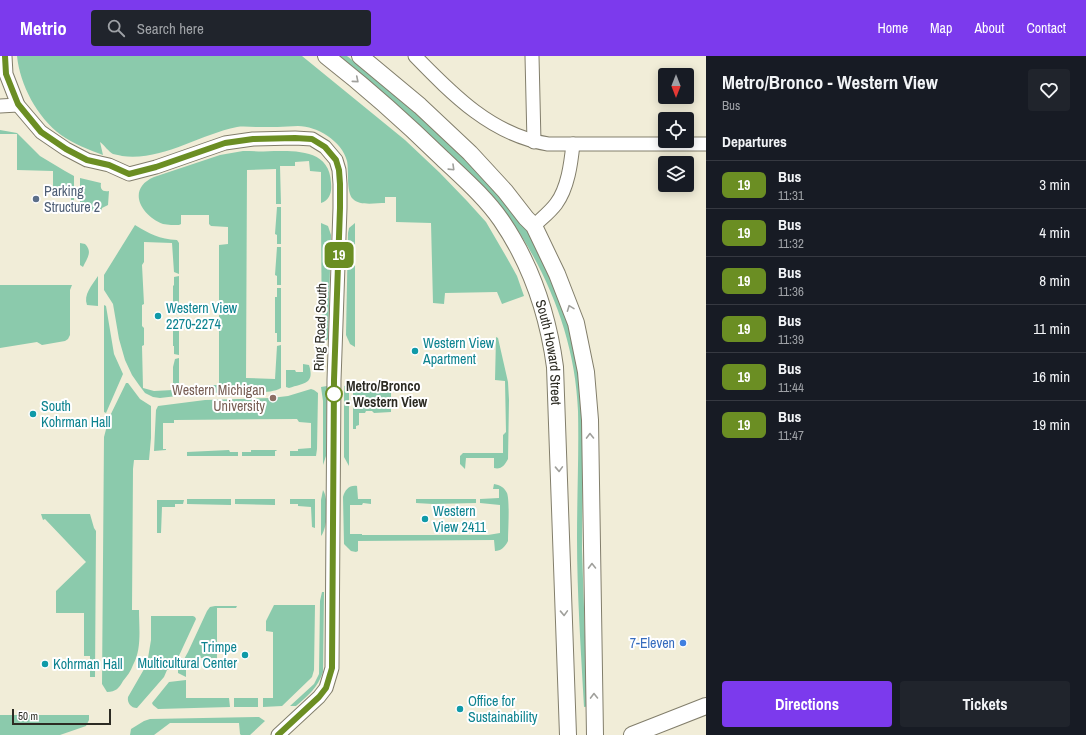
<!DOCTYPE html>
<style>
body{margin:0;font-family:"Archivo Narrow",sans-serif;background:#20242c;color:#f1f3f6;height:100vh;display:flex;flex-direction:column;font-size:15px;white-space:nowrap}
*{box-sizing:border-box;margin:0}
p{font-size:13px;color:#9ea1a6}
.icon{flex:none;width:22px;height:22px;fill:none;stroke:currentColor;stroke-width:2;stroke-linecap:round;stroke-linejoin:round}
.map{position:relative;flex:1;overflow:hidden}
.sheet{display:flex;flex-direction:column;background:#171b24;width:380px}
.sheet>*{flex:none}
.badge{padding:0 8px;border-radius:6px;font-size:14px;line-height:26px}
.needle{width:26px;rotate:180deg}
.tools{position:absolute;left:658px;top:12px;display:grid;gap:8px}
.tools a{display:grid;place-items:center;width:36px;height:36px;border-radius:4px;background:#171b24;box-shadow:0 2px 10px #0003;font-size:20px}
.scale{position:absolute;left:12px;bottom:10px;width:99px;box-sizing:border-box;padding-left:4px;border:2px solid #2c2b23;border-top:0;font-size:11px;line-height:14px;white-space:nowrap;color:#2c2b23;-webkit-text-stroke:3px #fff;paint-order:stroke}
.map>.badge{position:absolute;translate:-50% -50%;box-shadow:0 0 0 2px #fff}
h2{padding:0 16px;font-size:15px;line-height:36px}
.round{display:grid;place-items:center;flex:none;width:42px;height:42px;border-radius:4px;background:#20242c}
.head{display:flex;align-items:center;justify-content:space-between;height:68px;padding:0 16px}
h1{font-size:19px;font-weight:700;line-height:30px}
.button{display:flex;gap:8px;margin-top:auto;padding:8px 16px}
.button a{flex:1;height:46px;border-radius:4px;background:#7c3aed;color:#fff;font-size:16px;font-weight:700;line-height:46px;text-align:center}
.button a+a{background:#20242c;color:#f1f3f6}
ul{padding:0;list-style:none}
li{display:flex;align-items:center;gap:12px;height:48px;padding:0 16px;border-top:1px solid #363941}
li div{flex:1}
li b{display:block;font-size:15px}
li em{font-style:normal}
li .badge{min-width:44px;font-weight:700;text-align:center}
header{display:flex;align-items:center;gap:24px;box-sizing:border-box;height:56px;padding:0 20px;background:#7c3aed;color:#fff}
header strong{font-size:19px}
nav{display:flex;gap:22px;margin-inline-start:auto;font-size:14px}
.search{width:280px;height:36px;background:#20242c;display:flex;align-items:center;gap:10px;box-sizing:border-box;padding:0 14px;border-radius:4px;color:#9ea1a6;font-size:15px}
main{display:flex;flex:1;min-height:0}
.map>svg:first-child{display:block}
.green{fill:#8bcaac}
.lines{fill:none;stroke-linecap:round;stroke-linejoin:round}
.minor-casing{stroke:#827e6b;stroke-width:15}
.tertiary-casing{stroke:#827e6b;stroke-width:18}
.minor{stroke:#fff;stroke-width:13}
.tertiary{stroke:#fff;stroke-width:16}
.oneway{stroke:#a0a09c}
.line-casing{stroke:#fff;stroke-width:9}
.line{stroke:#6b8e23;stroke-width:6}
.service-dot{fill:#5c6f8a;stroke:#fff;stroke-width:1.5}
.culture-dot{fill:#0f9aa8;stroke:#fff;stroke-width:1.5}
.stop-dot{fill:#fff;stroke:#6b8e23;stroke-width:2}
.education-dot{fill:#8d6e63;stroke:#fff;stroke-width:1.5}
.shop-dot{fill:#3f7fe0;stroke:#fff;stroke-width:1.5}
.labels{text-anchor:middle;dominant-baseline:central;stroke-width:4;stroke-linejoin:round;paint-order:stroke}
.service-label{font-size:14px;fill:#4e5e75;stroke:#fff;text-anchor:start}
.culture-label{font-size:14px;fill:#0d838f;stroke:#fff;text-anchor:start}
.street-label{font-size:14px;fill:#2c2b23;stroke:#fff}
.stop-label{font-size:14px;font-weight:bold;fill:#2c2b23;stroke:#fff;text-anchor:start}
.education-label{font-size:14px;fill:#785e54;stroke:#fff;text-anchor:end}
.shop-label{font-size:14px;fill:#366cbe;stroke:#fff;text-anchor:end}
</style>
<header>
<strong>Metrio</strong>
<div class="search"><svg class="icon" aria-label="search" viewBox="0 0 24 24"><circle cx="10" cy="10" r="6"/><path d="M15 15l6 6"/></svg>Search here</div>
<nav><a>Home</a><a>Map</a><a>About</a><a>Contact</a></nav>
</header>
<main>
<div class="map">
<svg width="706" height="679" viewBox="0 0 706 679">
<rect width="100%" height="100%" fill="#f1edd8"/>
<g class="green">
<path d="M17,0H302L405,84L440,117L467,145L486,166L507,202L517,220L524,240L502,248L497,236L445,237L444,248L433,247L431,167L396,166V141H385V147C376,147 359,150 353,143C346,137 349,114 347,105C342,85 317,70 298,70C284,71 271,71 258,71C251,71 243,70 237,71C198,79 163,105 122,100C120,99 116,99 113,98C109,96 104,89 100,86L103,99C89,94 74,88 61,79C37,61 20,29 17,0Z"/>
<path d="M333,0H347L361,11L437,76L487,126L516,159L530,179L564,250L576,295L583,348L582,494L585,581L590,650L584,651C581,595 577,538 577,482C577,440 579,397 578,355C575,278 544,207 498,146Z"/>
<polygon points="0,74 17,77 40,100 65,115 74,120 74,152 71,152 71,133 53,133 53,115 17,114 17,78 0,78"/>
<path d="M243,95C253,95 263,96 274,95C298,95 330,94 331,127C332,136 330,144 321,147V116L310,115L309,105L295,106V110H280L281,148H276V113L247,114L246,322L275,323L277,290L281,289V332C272,337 260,336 250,336C229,337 206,336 185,339L183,337L206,335L207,329H219V189L228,188V171L211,170L209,168V159H181V168L179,169C174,169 168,169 163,168C141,160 126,133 154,121L220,99Z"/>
<path d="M80,122L101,127C100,133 102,136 109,135L108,149L102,152L101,155H80Z"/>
<polygon points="277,151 281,151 281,188 277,188 277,179 275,178"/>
<polygon points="321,167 328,170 331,179 328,283 322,289"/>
<polygon points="355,167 355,291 350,288 346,279 348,177 349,172"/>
<path d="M135,169C150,178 159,183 177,184L179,187V218L174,216L172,187L144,186V206L142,209L144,248L142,249V270L144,272V289L142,290L143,332L154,335L173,334V311L175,303L179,302V339L177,340L160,342L153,341L145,337L139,329L132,319L125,304L119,283L113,248L104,234V219Z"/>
<path d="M80,187L85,188C93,196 87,202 83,211L80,209Z"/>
<polygon points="277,191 281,191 281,229 277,229 277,220 275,219"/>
<path d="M98,220V250L87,249C83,239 92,229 98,220Z"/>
<polygon points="179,220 179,258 174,258 174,248 173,248 173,230 174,229 174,221"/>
<polygon points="0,229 72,229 70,234 70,279 68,283 65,285 42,289 37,286 0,292"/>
<polygon points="277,232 281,232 281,286 277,286 277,277 275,277 275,241 277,241"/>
<polygon points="104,249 106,250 114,298 123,318 106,357 104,356"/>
<polygon points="176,261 179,261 179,299 174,298 174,290 173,290 173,271 174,271 174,262"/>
<path d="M496,281L498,282L508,326L509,344L508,403C505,409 501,414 494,412V402H466L465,413L460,408V400L463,397H503V379L506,376L505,325L495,324Z"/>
<path d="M303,308L309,309C315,328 304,327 289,332L286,331V314H295L296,316H303Z"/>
<path d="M126,327H128L140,343L151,350V382L149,404H134L133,413L132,554H139C139,572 142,593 133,609C131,615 127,620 123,625C119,632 116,636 107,636L102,628L104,381L109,362Z"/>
<polygon points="349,329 349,410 344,401 344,330"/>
<polygon points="327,330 326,400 323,409 323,345 321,331"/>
<polygon points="311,333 314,334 318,337 317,393 316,400 290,400 290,395 298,395 298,393 311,392 311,367 299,366 297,363 174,364 174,367 163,367 163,393 166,393 166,394 154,395 156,354 158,350 205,344 271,342 288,340"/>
<polygon points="353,334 391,334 391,356 374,357 372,355 366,355 365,357 359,357 359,369 356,370 356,373 353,373"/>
<polygon points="229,394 230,396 238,396 238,400 187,400 187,396"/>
<polygon points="251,394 276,394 277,395 275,395 275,400 242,400 242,396 251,396"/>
<path d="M494,428C500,429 504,431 507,437C510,445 508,475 508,485C505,491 501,495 495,495L494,484L358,485V495L356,496L351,495L344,488L343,441C345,434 349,429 357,430L358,443H371V448L363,447L362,449H350V478H362V479H488L500,477V449L480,447V443L499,442V433H493Z"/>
<path d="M323,434C329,444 328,471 321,480V444Z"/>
<polygon points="187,443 231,443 231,449 187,448"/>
<polygon points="235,443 275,443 275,449 235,448"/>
<polygon points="290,443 315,443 315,472 312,471 311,451 298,450 298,448 290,448"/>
<polygon points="416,443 476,443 476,447 433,448 416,447"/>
<polygon points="157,444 184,444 183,448 175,448 175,451 162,451 161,477 157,477"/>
<polygon points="41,458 90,458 94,472 96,475 95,621 90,621 90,600 84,600 84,557 56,557 56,535 86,506 45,463 43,464"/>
<path d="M322,536H324L323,616C318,631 308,640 296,650H290L314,628L319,618L320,545Z"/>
<polygon points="274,549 315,549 314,614 312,621 309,624 282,650 263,651 263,642 273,642 273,576 266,575 266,565"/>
<polygon points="215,550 237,550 236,552 217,552 217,602 186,602 186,621 178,617 178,614 188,596 207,555 210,551"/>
<path d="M151,560H193L195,561L196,563L177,604L172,612L167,614L164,621L137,652C131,652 127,647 128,641L147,608L151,584Z"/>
<polygon points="186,624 186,642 229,642 230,651 158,653 153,649 152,647 169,626"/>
<rect x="234" y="642" width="24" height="9"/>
<polygon points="0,659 89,659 89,664 86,670 60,679 0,679"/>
<polygon points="259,661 265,665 250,679 241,679 240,678 239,667 170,667 154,679 130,679 131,673 144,665 150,663"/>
</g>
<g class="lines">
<defs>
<g id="minor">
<polyline points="5,0 6,18 18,49 41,76 66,93 87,104 109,109 129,118 156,111 225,87 253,83 295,82 312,83 325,91 336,104 339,114 340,128 340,152 334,324 332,612 326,632 319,641 278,679"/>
<path d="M415,0C453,39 492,79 548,88H706"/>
<polyline points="532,0 534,86"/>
<polyline points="0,50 18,49"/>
<path d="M534,170C541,163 550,156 556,148C568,132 571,107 573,88"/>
</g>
<g id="tertiary">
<path id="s1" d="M326,0C367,32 405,66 442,102C463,122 485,141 501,164C531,208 548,259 555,311L568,679"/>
<polyline points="360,0 420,50 470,97 505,135 526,162 534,170 557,218 576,267 586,316 590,364 595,679"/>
<polyline points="632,679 706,650"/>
</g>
</defs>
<use href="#minor" class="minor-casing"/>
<use href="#tertiary" class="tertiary-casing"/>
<use href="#minor" class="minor"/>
<use href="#tertiary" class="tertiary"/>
</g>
<defs><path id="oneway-chevron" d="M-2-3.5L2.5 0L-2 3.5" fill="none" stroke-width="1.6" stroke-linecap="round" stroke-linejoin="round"/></defs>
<g class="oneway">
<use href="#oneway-chevron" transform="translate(356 24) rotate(40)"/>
<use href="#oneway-chevron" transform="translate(452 112) rotate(44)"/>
<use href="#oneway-chevron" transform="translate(570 252) rotate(-111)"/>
<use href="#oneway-chevron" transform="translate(590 380) rotate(-91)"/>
<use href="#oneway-chevron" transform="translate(559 413) rotate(88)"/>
<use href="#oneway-chevron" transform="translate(592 510) rotate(-91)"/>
<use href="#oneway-chevron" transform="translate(564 557) rotate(88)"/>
<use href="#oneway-chevron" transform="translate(594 640) rotate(-91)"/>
</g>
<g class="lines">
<defs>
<polyline id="line" points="5,0 6,18 18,48 41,76 66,93 87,104 109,109 129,118 156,111 225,87 253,83 295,82 312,83 325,91 336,104 339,114 340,128 340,152 334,324 332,612 326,632 319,641 278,679"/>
</defs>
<use href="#line" class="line-casing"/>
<use href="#line" class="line"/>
</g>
<circle class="service-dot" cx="36" cy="143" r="4"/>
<g class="culture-dot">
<circle cx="158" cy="260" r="4"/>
<circle cx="415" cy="295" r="4"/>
<circle cx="33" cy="358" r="4"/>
<circle cx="425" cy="463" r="4"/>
<circle cx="245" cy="599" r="4"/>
<circle cx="45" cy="608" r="4"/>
<circle cx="460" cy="653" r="4"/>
</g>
<circle class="stop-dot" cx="334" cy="338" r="8"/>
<circle class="education-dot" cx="273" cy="342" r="4"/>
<circle class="shop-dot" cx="683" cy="587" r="4"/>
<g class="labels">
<g class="service-label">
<text x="44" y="135">Parking<tspan x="44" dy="16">Structure 2</tspan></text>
</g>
<g class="culture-label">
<text x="166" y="252">Western View<tspan x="166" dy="16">2270-2274</tspan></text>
<text x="423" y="287">Western View<tspan x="423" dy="16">Apartment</tspan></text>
<text x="41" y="350">South<tspan x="41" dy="16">Kohrman Hall</tspan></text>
<text x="433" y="455">Western<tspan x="433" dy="16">View 2411</tspan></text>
<text x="237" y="591" text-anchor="end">Trimpe<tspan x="237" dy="16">Multicultural Center</tspan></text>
<text x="53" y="608">Kohrman Hall</text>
<text x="468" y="645">Office for<tspan x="468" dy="16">Sustainability</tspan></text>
</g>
<g class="street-label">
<text transform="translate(320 271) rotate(-88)">Ring Road South</text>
<text stroke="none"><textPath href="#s1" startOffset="383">South Howard Street</textPath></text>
</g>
<g class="stop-label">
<text x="346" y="330">Metro/Bronco<tspan x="346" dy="16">- Western View</tspan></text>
</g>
<g class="education-label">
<text x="265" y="334">Western Michigan<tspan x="265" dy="16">University</tspan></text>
</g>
<g class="shop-label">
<text x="675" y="587">7-Eleven</text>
</g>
</g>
</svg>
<div class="tools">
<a><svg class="needle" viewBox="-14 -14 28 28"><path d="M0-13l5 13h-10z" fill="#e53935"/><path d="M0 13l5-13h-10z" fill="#9ea1a6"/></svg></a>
<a><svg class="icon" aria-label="locate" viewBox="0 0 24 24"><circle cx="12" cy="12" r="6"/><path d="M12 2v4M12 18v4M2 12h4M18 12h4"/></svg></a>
<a><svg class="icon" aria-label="layers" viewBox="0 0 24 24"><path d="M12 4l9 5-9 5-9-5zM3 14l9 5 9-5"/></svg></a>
</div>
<div class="scale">50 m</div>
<b class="badge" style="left:339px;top:199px;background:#6b8e23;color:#fff">19</b>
</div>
<section class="sheet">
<div class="head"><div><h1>Metro/Bronco - Western View</h1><p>Bus</p></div><a class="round"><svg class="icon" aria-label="heart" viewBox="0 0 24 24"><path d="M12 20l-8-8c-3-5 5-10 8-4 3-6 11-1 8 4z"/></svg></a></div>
<h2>Departures</h2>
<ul>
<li><span class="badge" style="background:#6b8e23;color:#fff">19</span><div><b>Bus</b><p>11:31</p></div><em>3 min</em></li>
<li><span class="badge" style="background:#6b8e23;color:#fff">19</span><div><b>Bus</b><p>11:32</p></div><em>4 min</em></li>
<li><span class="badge" style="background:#6b8e23;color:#fff">19</span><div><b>Bus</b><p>11:36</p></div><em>8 min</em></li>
<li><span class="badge" style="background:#6b8e23;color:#fff">19</span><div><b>Bus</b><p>11:39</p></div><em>11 min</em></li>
<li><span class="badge" style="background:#6b8e23;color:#fff">19</span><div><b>Bus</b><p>11:44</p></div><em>16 min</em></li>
<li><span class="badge" style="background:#6b8e23;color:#fff">19</span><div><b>Bus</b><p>11:47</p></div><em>19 min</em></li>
</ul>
<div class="button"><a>Directions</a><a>Tickets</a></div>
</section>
</main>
